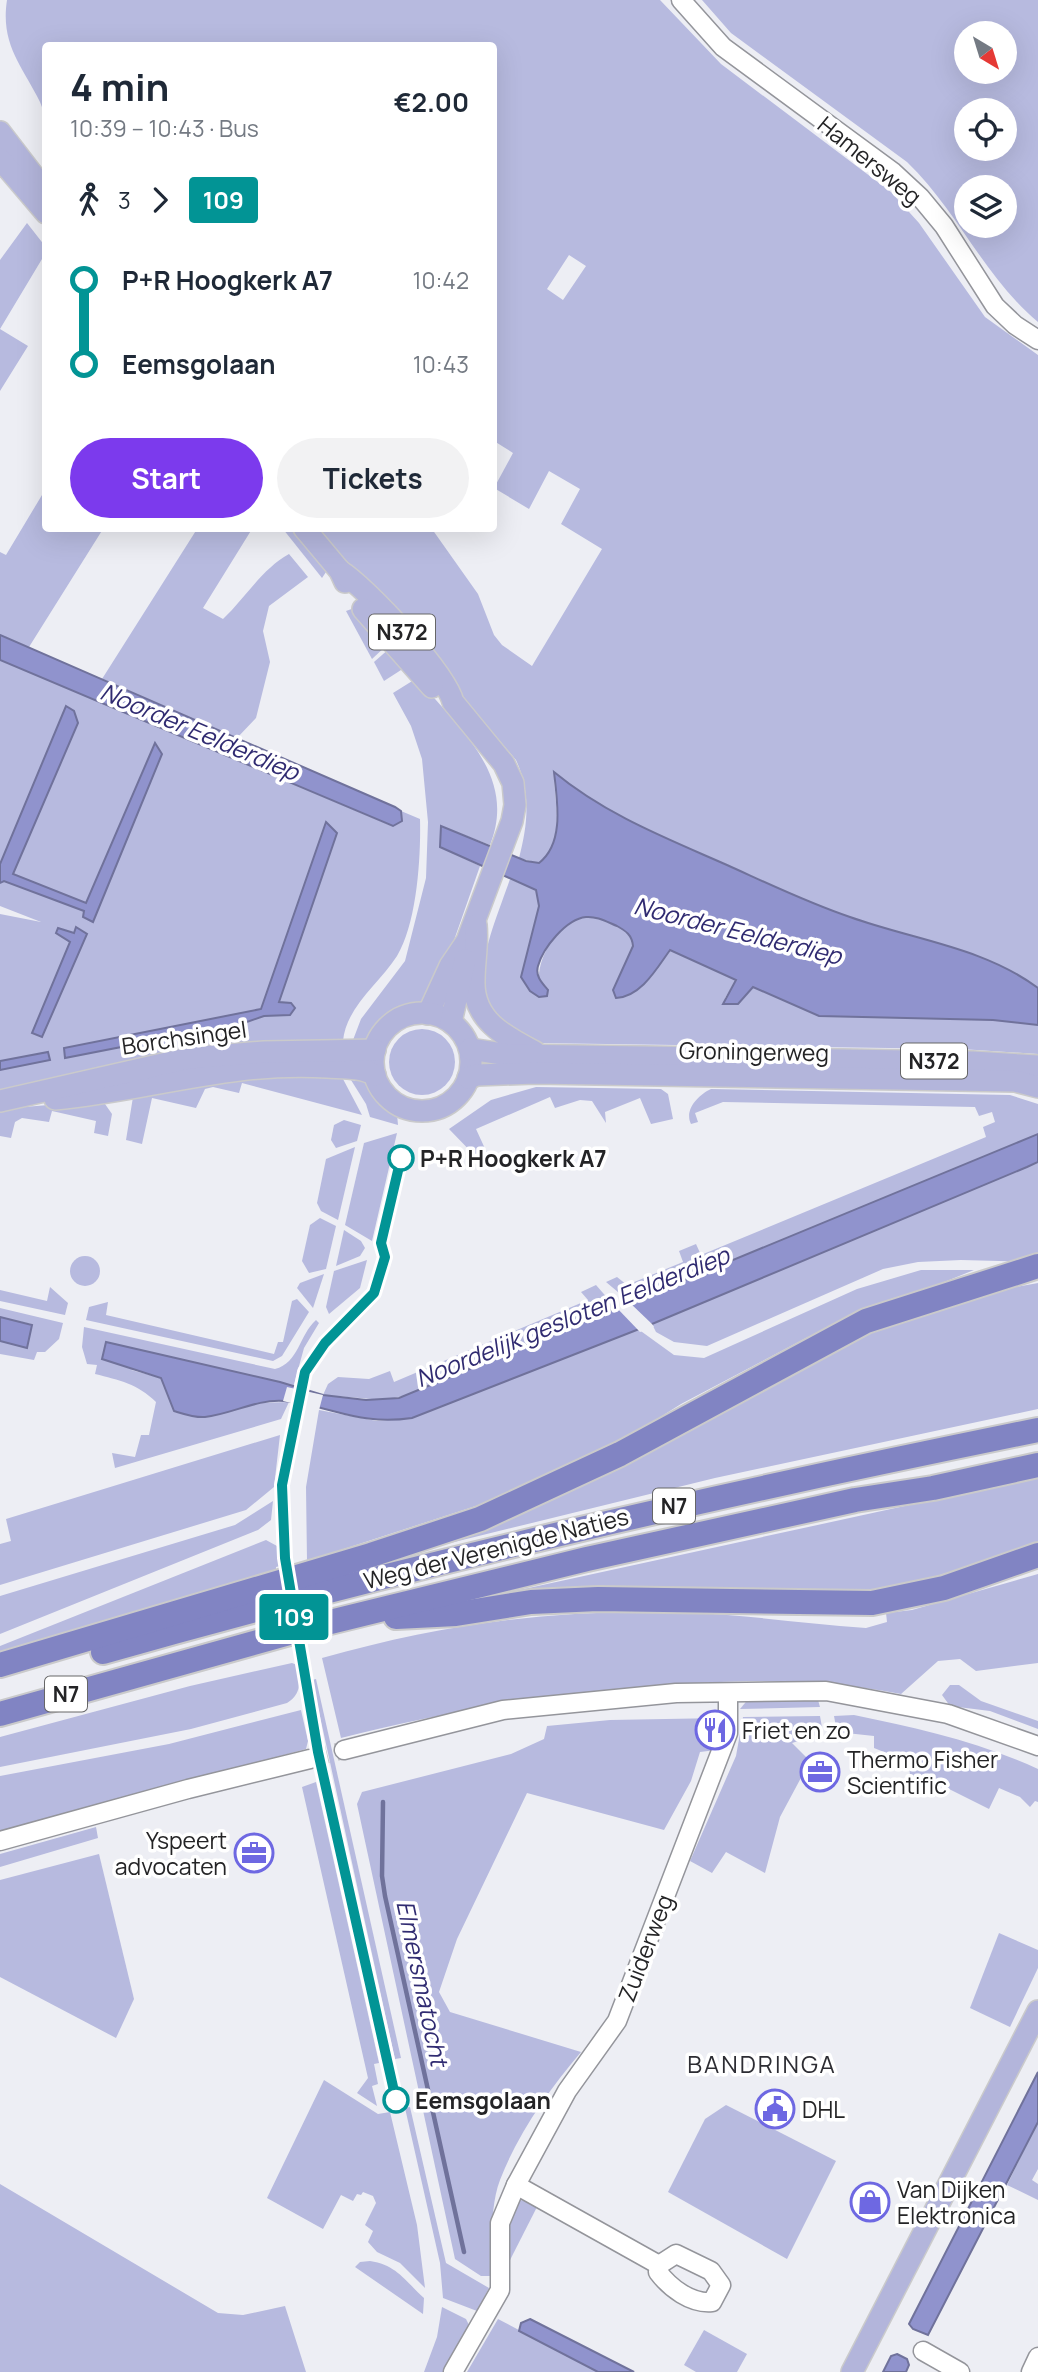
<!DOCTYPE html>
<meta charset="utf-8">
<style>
body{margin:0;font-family:Manrope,sans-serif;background:#f2f2f3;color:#1f2937;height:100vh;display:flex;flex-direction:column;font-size:26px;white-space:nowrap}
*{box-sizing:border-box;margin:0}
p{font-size:23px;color:#747a83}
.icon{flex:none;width:38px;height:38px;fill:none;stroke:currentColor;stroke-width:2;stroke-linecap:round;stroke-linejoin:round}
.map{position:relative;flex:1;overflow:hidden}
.sheet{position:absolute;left:42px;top:42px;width:455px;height:490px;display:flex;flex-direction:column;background:#fff;border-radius:7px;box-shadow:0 7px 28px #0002}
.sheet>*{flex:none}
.badge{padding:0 14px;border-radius:5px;font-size:24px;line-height:46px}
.needle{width:46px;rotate:142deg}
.fabs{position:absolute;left:954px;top:21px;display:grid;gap:14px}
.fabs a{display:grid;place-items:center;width:63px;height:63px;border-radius:50%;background:#fff;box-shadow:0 7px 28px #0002;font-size:35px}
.map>.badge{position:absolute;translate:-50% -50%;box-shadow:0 0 0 4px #fff}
.legs{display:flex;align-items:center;gap:10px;height:77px;padding:0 28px;font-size:23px}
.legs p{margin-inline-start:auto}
.overview{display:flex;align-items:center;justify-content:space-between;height:119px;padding:0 28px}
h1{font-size:38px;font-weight:700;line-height:52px}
.button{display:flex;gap:14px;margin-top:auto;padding:14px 28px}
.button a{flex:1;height:80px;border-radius:42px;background:#7c3aed;color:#fff;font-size:28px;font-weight:700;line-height:80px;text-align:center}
.button a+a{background:#f2f2f3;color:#1f2937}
ul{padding:0 28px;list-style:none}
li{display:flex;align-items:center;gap:24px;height:84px;font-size:26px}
li i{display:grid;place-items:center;width:10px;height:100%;margin:0 9px;background:currentColor}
li i::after{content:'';width:18px;height:18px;margin:-9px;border:5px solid;border-radius:50%;background:#fff}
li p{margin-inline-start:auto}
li:first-child i{background:linear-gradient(#0000 50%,currentColor 0)}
li:last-child i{background:linear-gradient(currentColor 50%,#0000 0)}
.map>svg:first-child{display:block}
.green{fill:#b7badf;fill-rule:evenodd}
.water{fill:#9093cd;stroke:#70729b;stroke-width:2}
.pier{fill:#edeef4}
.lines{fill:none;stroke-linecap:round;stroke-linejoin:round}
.stream{stroke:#70729b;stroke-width:4.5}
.minor-tunnel{stroke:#c5c6cb;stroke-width:18;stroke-dasharray:18 9;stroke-linecap:butt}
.minor-casing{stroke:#94959b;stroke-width:21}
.major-casing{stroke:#cacacb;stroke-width:24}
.highway-casing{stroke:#cacacb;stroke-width:28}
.minor{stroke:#fff;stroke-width:18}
.major{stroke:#b3b5db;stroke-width:21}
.highway{stroke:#8184c3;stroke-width:24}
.line-1-casing{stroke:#fff;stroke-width:16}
.line-1{stroke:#029495;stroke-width:10}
.stop-1-dot{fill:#fff;stroke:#029495;stroke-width:3.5}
.labels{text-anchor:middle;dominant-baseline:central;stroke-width:7;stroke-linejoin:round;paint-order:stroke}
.shield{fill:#fff;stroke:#666667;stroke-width:2}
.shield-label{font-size:21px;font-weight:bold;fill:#242426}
.street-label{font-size:23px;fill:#242426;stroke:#fff}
.stop-label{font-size:23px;font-weight:bold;fill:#242426;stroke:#fff;text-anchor:start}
.poi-label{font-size:23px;fill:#242426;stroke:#fff;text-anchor:start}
.water-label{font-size:24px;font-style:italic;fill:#302b71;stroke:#fff}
.neighbourhood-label{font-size:24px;letter-spacing:2px;fill:#2d2d33;stroke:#fff}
</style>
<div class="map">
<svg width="1038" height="2372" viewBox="0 0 1038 2372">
<rect width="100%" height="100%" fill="#edeef4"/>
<g class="green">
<path d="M7,0H660L721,64L891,192L919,223L985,317L1038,355V988C983,947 914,940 850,918C808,903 768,883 728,865C667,838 606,815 554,772C554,802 566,842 539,863L519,858C528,824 531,792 516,760L319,529H432L478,594L494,635L502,645L532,666L602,549L561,524L580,489L549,471L529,509L494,488L513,453L494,441V46H46L45,146C43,132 46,114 40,102C23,67 0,45 7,0ZM569,255L586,266L563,300L547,289Z"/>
<path d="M702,0H1038V322C984,277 958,211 907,162L731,33ZM966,33H1004V72H966ZM966,110H1004V149H966ZM1004,187V226H966V187Z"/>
<polygon points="27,223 45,246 45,254 0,329 28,346 0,391 0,260"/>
<polygon points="45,490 46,528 103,529 29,647 0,635 0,552 6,555"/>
<path d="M197,529H252L203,608L223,619C246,597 262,569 289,554L308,577L269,606L263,631L270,662L256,718L237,738L102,679Z"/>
<polygon points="283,529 294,529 328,569 322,578"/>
<polygon points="357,607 387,645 372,659 346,611"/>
<polygon points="390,648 402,662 401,670 384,681 374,662"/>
<path d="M0,660L392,826L402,821L401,811L420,819C421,857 417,923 397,956C379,984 346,1007 343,1041L0,1092V1070L50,1060L47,1052L0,1061V914L41,922L0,906V883L4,880L84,911L155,744L86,903L13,874L78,723L74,711L66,706L0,864ZM337,834L278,1003L290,1015L264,1016L244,1023L66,1058L64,1048L261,1009ZM76,927L87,934L41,1037L33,1032Z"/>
<path d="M417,678C458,728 518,775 490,845L441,826L440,847L480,866L445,966L428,1001L389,1017L359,1045L358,1039L353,1040L361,1019L405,961L426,878L428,822L422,759L411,726L393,693Z"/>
<path d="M510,879L536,890L539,906L521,977L539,981C537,957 559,921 584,917C595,915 606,922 616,926C626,930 632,934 633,945L613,990L649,979L670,950L736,980L725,998L738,1004L753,987L819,1016L993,1020L1034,1024L1038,1025V1054L961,1049L536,1043C451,1012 489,941 510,879Z"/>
<circle cx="422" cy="1062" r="33"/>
<polygon points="336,1073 336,1079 343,1079 362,1115 242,1083 239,1093 213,1087 205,1089 196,1108 152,1098 142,1144 126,1140 133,1097 177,1082"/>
<polygon points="357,1075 397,1114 398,1125 370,1117 366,1104 351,1080 356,1081"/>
<polygon points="536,1087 661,1089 668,1094 673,1119 651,1124 640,1098 605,1112 606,1123 592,1101 580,1100 555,1108 550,1097 476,1129 487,1153 479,1160 449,1129 491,1100"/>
<path d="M711,1089L1010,1095L1038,1104V1134L631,1303L606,1282L617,1277L627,1285L683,1262L679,1251L696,1244L701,1255L986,1137L983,1127L995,1122L992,1112L979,1116L975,1107L723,1102L695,1113L698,1122L691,1124C684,1110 698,1095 711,1089Z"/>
<polygon points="97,1101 105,1104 112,1114 108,1136 94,1133 96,1121 52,1111 49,1122 22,1118 15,1122 11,1138 0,1136 0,1109"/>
<polygon points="344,1120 361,1125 357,1141 336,1148 331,1140 334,1125"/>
<polygon points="397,1133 372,1241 345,1225 364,1143"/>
<polygon points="355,1147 338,1220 321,1211 317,1203 326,1159"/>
<polygon points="1038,1162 1038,1262 961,1260 918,1262 883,1269 707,1346 674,1342 656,1332 652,1324"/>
<polygon points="320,1218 336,1226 326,1269 309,1273 302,1261 310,1225"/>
<polygon points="344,1230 361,1241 365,1248 360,1256 336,1266"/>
<circle cx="85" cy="1271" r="15"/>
<polygon points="367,1260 360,1288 329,1314 326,1307 334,1271"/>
<polygon points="921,1270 974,1270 806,1338 681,1404 627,1438 485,1503 307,1561 306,1487 319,1410 377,1421 412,1418 638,1329 674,1355 704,1358 857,1289"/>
<polygon points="324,1274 313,1308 297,1288 300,1283"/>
<polygon points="1038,1283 1038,1409 715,1478 430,1548 853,1338 982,1293"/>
<polygon points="596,1285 617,1309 412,1394 384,1400 323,1395 328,1384 338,1377 369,1379 390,1371 394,1382 588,1300 581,1292"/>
<polygon points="50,1287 68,1303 65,1315 0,1301 0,1290 47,1301"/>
<polygon points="297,1299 309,1312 282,1356 273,1361 86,1320 89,1307 108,1302 106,1315 274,1354 278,1342 283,1342 292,1301"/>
<polygon points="0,1308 63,1323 59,1339 45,1352 37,1352 34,1360 0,1354 0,1341 27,1348 31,1324 0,1317"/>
<path d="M316,1320L319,1323L304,1348L293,1388L280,1382L131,1370L161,1378L198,1417L255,1403L289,1402L281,1419L115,1468L112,1453L135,1457L141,1435H149L156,1402C138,1384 119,1380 95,1374L97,1365L87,1364L82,1347L84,1327L275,1369C299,1363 299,1335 316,1320Z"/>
<polygon points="280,1435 274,1487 246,1510 0,1585 0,1544 11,1541 6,1519"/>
<polygon points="1038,1477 1038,1546 916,1582 852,1594 498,1599 496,1595"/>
<polygon points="273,1501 271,1520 258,1530 0,1634 0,1596 235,1525"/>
<polygon points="266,1540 277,1546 280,1566 276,1567 276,1571 0,1652 0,1646"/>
<path d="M1038,1574V1663L976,1671L960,1659L938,1661L901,1694C812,1677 736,1679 646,1687C542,1695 442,1712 341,1738L322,1658C447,1623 561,1608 690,1613C749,1615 807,1624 866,1628L887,1622L886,1613L912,1610Z"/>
<path d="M292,1663L297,1665C299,1681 303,1693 287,1703L191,1729L0,1767V1737L190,1686Z"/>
<polygon points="316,1679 401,2058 395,2059 312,1680"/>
<polygon points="950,1685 959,1685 981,1701 1038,1721 1038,1729 990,1711 950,1706 942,1695"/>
<polygon points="750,1697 818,1700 820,1707 740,1709"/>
<polygon points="301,1710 308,1741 306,1749 0,1831 0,1776 169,1744"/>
<path d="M854,1715C918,1728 979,1742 1038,1769V1802L1035,1801L1030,1807L1020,1797L999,1788L989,1809L933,1781L930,1784L910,1776L909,1762L874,1748V1736L837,1732L834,1716Z"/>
<polygon points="820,1716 823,1733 792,1743 810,1761 780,1817 765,1873 726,1852 712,1873 690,1861 736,1756 743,1717"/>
<path d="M721,1718L716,1750L700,1752L691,1781L664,1830L527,1793L457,1939L439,1992L450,2012L581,2052C549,2090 518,2133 500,2180C489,2209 493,2246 492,2276H481L455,2259L357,1804L362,1792L511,1754L544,1739L547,1726L610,1720Z"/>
<polygon points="316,1782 379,2063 374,2064 378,2084 372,2086 377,2106 357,2093 368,2078 302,1787"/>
<polygon points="96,1827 98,1838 0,1867 0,1854"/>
<polygon points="99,1854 134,1999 116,2038 0,1977 0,1880"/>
<polygon points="999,1933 1038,1950 1038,1968 1010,2027 970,2008"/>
<polygon points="324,2080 378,2114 390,2112 417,2225 425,2288 400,2263 377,2252 368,2242 373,2231 365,2225 376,2203 373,2196 363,2192 361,2195 357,2194 353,2201 341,2195 323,2229 267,2198"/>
<polygon points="726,2105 836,2161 787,2259 668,2192 705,2119"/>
<polygon points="410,2107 446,2263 489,2288 477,2311 443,2298 440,2263 405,2108"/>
<polygon points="1038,2122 1038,2169 1032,2180 1038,2184 1038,2200 1007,2185"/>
<polygon points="0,2184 218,2313 243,2315 285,2306 306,2372 0,2372"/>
<polygon points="517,2199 538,2205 508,2264 506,2229"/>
<path d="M370,2261C397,2265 405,2281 424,2298L423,2314L355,2267L360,2262Z"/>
<polygon points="442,2307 466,2319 470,2327 447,2372 424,2372 437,2337"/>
<polygon points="498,2319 598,2372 467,2372"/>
<polygon points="704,2330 747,2354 737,2372 696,2372 684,2365"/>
</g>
<g class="water">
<polygon points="0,635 395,807 401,811 402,821 393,826 0,660"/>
<polygon points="66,706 74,711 78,723 13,874 86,903 155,743 162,754 93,922 83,917 84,911 4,881 0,883 0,864"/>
<path d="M554,772C606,815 666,838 727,865C767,883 808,903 850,917C914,940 983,947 1038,988V1025L993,1020L819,1016L753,987L738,1004H723L736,980L670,950C657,968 641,997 616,998L613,990L633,946C632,935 626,931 617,926C607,922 597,916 586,917C566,919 543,948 538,966C535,976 542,983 548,990L547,996L539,997L530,991L521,977L539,906L536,890L440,847L441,826L526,861L539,863C565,843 557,800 554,772Z"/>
<polygon points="326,822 337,833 279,1002 291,1003 295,1008 290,1015 264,1016 244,1023 65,1058 64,1048 261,1009"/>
<polygon points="76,927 87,934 42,1037 32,1033 70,942 56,933 58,928 74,933"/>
<polygon points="48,1052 50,1060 0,1070 0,1061"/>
<path d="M1038,1134V1162L1027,1167L652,1324L412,1418C358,1426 333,1406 284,1401C256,1399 232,1414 205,1417C195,1418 184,1414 174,1411L161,1378L102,1359L106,1342L280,1382L323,1395L366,1400L399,1398Z"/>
<polygon points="0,1317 32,1325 27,1348 0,1341"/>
<polygon points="1038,2072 1038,2122 928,2335 913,2329 909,2324"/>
<polygon points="530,2319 634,2372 598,2372 519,2331 521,2323"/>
<polygon points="897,2354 907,2359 909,2365 906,2372 883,2372 891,2356"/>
</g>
<g class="pier">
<polygon points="628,1301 652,1324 654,1327 640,1332 615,1306"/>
<polygon points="287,1387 323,1395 319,1410 283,1401"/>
</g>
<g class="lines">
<polyline class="stream" points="383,1802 382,1876 385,1896 464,2252"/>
<polyline class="minor-tunnel" points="310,1759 344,1750"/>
<defs>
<g id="minor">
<polyline points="681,0 723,47 893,172 920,197 944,226 995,306 1015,325 1038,340"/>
<polyline points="344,1750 503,1710 676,1693 826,1691 948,1714 1038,1746"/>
<polyline points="0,1841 188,1789 310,1759"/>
<polyline points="516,2185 659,2265"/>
<path d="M676,2254L711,2271L721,2285L712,2302C691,2304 670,2288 658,2272L659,2265Z"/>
<polyline points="923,2351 960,2372"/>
<polyline points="453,2372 500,2290 500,2223 516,2185 567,2091 617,2021 728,1733 728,1694"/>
<polyline points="1031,2372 1038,2357"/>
</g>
<g id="major">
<polyline points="0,132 46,192"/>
<polyline points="0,159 46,213"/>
<polyline points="304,528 340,571 345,582"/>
<path d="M340,571C366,587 446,673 453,702L504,764L513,783L515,805L512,821L467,941L450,966L428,1014"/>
<polyline points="363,609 432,687"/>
<path d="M476,925C478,945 474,961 474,981C473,1020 504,1036 535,1052"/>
<circle cx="422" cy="1062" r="49"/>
<polyline points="451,1022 465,960"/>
<polyline points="470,1049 509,1055 973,1062 1038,1066"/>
<polyline points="468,1078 477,1075 535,1073 1015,1081 1038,1087"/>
<path d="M55,1099C150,1090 229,1061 327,1067C343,1068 361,1067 375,1075"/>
<polyline points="0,1101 189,1058 264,1052 375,1050"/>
<polyline points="852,2372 1038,2011"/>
</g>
<g id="highway">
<polyline points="396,1617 456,1614 531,1602 598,1599 872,1603 944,1588 1038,1555"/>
<path d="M103,1652C412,1564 723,1494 1038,1430"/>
<polyline points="0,1665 371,1555 480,1519 620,1454 866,1321 1038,1266"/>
<polyline points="0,1714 318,1625 587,1559 855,1500 933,1488 1038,1465"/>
</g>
</defs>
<use href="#minor" class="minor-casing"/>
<use href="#major" class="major-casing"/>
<use href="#highway" class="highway-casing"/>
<use href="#minor" class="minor"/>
<use href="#major" class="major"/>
<use href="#highway" class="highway"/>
</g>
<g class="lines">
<defs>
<polyline id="line-1" points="396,2100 318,1752 285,1558 282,1485 305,1372 325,1343 374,1293 385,1257 381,1243 401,1158"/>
</defs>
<use href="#line-1" class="line-1-casing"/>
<use href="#line-1" class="line-1"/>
</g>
<defs>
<symbol id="restaurant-ring" viewBox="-11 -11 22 22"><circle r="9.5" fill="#fff" stroke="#6e68e2" stroke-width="1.5"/><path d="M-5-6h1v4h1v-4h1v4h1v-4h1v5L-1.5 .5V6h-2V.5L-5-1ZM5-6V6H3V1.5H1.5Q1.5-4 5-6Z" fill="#6e68e2"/></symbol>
<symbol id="office-ring" viewBox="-11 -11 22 22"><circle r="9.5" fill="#fff" stroke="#6e68e2" stroke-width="1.5"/><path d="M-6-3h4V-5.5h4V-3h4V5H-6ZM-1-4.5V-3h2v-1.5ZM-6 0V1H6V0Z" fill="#6e68e2"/></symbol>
<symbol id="civic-ring" viewBox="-11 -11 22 22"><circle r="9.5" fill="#fff" stroke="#6e68e2" stroke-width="1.5"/><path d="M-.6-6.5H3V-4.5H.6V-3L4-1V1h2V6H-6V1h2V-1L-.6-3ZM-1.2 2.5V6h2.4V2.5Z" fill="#6e68e2"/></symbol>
<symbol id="shop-ring" viewBox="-11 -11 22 22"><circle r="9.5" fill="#fff" stroke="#6e68e2" stroke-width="1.5"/><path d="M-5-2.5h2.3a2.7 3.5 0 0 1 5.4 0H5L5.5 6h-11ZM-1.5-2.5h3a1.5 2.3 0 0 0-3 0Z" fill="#6e68e2"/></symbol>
</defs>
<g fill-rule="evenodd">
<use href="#restaurant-ring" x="693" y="1708" width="44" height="44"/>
<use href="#office-ring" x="798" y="1750" width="44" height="44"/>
<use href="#office-ring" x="232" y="1831" width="44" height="44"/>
<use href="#civic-ring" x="753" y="2087" width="44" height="44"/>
<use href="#shop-ring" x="848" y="2180" width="44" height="44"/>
</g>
<g class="stop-1-dot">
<circle cx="401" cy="1158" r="12"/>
<circle cx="396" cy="2100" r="12"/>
</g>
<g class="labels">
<g class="shield">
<rect x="369" y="614.5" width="66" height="35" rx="5"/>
<rect x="901" y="1043.5" width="66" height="35" rx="5"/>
<rect x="653" y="1488.5" width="42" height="35" rx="5"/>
<rect x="45" y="1676.5" width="42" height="35" rx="5"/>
</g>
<g class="shield-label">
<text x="402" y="632">N372</text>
<text x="934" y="1061">N372</text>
<text x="674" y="1506">N7</text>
<text x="66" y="1694">N7</text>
</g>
<g class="street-label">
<text transform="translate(870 160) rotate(39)">Hamersweg</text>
<text transform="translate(184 1037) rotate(-8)">Borchsingel</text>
<text transform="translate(754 1051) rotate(1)">Groningerweg</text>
<text transform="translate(496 1548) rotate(-14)">Weg der Verenigde Naties</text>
<text transform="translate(645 1948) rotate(-69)">Zuiderweg</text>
</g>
<g class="stop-label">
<text x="420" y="1158">P+R Hoogkerk A7</text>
<text x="415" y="2100">Eemsgolaan</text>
</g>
<g class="poi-label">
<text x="742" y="1730">Friet en zo</text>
<text x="847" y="1759">Thermo Fisher<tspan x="847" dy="26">Scientific</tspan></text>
<text x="227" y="1840" text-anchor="end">Yspeert<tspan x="227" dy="26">advocaten</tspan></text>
<text x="802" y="2109">DHL</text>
<text x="897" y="2189">Van Dijken<tspan x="897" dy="26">Elektronica</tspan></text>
</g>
<g class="water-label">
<text transform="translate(200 731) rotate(23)">Noorder Eelderdiep</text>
<text transform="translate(738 930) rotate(14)">Noorder Eelderdiep</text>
<text transform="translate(572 1316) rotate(-22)">Noordelijk gesloten Eelderdiep</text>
<text transform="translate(423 1983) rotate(78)">Elmersmatocht</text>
</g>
<g class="neighbourhood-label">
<text x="762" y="2063">BANDRINGA</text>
</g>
</g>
</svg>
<div class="fabs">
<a><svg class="needle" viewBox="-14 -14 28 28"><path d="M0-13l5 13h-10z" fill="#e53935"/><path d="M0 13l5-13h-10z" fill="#747a83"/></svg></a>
<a><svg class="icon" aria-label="locate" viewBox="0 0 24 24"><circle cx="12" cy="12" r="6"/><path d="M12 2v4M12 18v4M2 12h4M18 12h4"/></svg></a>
<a><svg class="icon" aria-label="layers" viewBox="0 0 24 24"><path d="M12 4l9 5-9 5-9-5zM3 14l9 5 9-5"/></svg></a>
</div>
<b class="badge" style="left:294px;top:1617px;background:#029495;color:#fff">109</b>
<section class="sheet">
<div class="overview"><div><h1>4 min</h1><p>10:39 – 10:43 · Bus</p></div><b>€2.00</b></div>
<div class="legs"><svg class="icon" aria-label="walk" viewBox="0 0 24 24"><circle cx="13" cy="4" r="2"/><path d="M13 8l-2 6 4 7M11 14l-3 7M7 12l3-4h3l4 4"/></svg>3<svg class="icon" aria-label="forward" viewBox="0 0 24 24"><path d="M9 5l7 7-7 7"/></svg><b class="badge" style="background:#029495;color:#fff">109</b></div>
<ul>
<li><i style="color:#029495"></i><b>P+R Hoogkerk A7</b><p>10:42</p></li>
<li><i style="color:#029495"></i><b>Eemsgolaan</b><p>10:43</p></li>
</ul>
<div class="button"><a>Start</a><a>Tickets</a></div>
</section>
</div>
